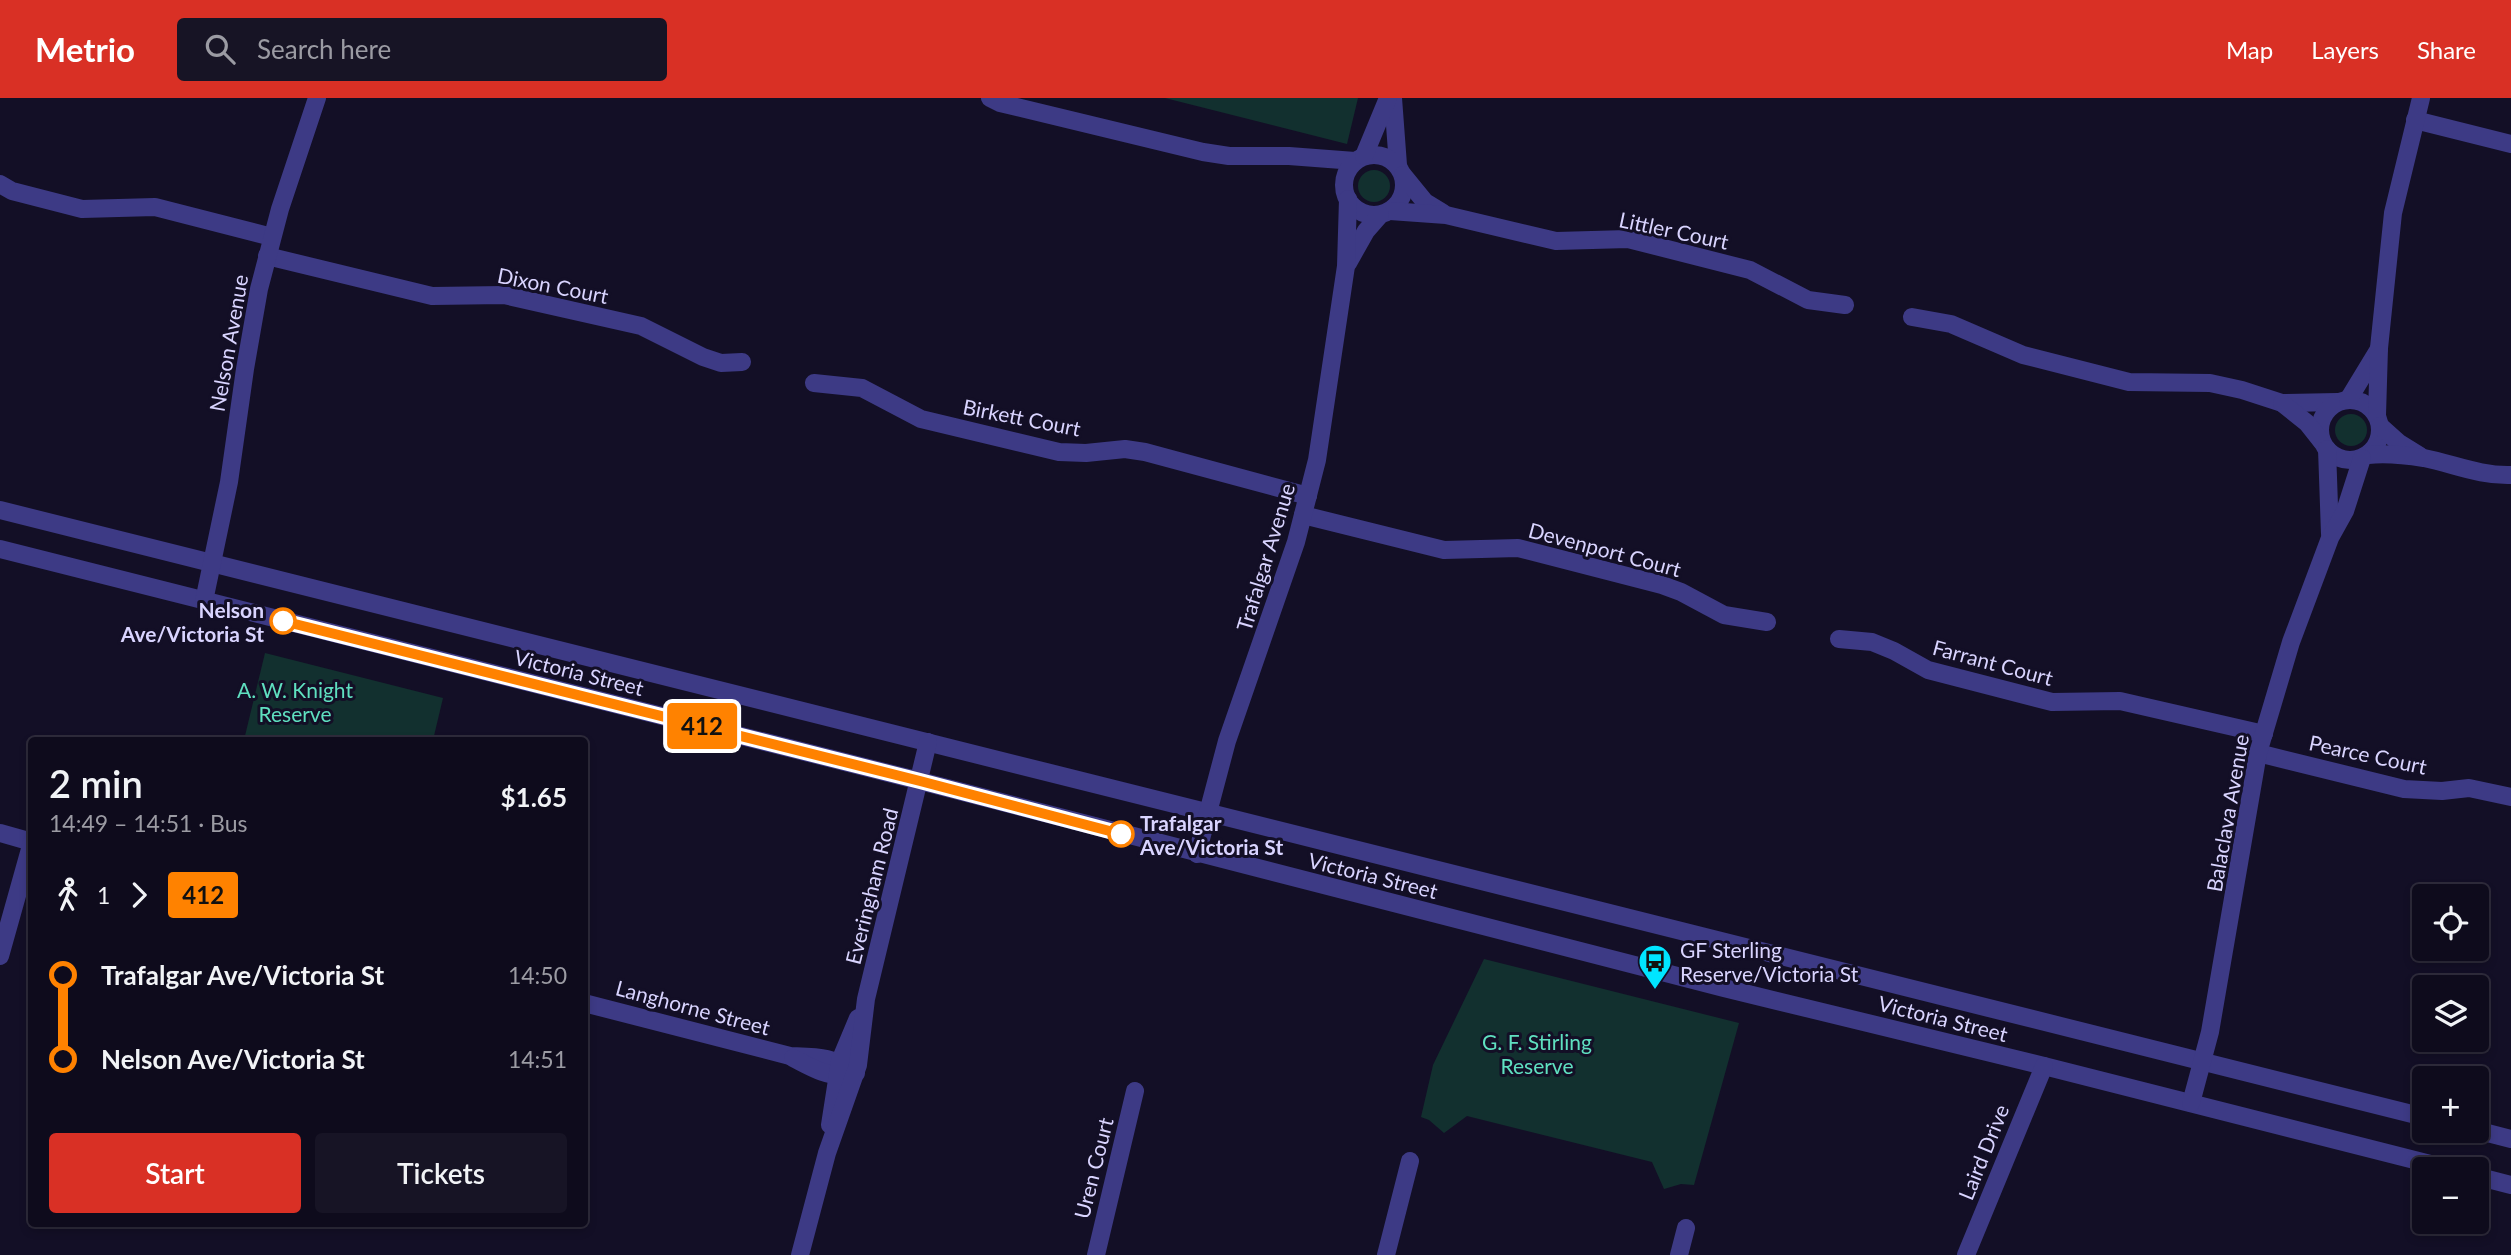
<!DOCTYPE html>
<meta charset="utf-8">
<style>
body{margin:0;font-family:Lato,sans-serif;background:#171425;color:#f1f3f6;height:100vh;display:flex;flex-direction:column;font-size:26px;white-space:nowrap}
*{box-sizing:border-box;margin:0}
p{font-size:23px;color:#9b9ba3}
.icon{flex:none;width:38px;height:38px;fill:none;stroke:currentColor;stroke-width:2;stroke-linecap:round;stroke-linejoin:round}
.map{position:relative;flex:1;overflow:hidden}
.drawer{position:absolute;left:28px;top:639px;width:560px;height:490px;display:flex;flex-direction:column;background:#0e0b1c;border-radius:7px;box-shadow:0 4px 10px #0003,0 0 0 2px #2e2b3b}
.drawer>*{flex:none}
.badge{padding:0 14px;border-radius:5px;font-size:24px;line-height:46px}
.controls{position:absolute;left:2412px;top:786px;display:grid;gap:14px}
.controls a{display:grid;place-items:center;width:77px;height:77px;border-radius:7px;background:#0e0b1c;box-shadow:0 4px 10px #0003,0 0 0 2px #2e2b3b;font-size:35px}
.map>.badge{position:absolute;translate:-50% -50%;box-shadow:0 0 0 4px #fff}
.legs{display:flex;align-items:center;gap:10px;height:77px;padding:0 21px;font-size:23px}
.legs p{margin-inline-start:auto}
.overview{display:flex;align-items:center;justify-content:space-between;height:119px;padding:0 21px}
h1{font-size:38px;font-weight:600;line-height:52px}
.action{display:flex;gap:14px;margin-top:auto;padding:14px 21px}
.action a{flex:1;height:80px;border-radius:7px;background:#d93025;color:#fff;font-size:28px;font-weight:600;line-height:80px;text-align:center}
.action a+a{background:#171425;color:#f1f3f6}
ul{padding:0 21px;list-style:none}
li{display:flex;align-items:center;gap:24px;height:84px;font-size:26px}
li i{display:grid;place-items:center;width:10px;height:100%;margin:0 9px;background:currentColor}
li i::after{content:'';width:18px;height:18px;margin:-9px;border:5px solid;border-radius:50%;background:#0e0b1c}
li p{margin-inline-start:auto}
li:first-child i{background:linear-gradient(#0000 50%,currentColor 0)}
li:last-child i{background:linear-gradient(currentColor 50%,#0000 0)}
header{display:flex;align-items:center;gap:42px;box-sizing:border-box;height:98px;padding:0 35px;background:#d93025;color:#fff}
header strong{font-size:33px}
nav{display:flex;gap:38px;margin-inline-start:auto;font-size:24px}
.search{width:490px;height:63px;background:#171425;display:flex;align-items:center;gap:18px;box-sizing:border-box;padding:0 24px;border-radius:7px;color:#9b9ba3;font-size:26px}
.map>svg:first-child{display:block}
.green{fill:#12302f}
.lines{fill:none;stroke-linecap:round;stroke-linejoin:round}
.minor{stroke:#3d3a85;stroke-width:18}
.line-1-casing{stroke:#fff;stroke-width:16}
.line-1{stroke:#ff8200;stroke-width:10}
.stop-1-dot{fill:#fff;stroke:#ff8200;stroke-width:3.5}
.labels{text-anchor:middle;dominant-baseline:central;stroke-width:6;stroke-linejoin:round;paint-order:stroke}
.street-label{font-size:21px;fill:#d9d4ff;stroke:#130f26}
.stop-label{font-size:21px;font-weight:bold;fill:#d9d4ff;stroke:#130f26;text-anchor:end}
.park-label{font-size:21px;fill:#5fe0c0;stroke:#130f26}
.poi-label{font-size:21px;fill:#d9d4ff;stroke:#130f26;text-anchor:start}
</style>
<header>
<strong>Metrio</strong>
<div class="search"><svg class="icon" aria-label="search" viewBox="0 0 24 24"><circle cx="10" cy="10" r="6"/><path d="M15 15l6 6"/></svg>Search here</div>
<nav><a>Map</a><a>Layers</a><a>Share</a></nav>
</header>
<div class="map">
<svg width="2511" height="1157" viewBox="0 0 2511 1157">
<rect width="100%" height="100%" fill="#130f26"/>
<g class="green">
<polygon points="1165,0 1358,0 1347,46"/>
<circle cx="1374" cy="88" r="16"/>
<circle cx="2351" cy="332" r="16"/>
<polygon points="265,555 443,600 433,642 244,642"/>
<polygon points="1484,861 1739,925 1694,1087 1681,1086 1664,1091 1652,1064 1467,1018 1444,1035 1429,1022 1421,1019 1433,967"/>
</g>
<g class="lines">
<g class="minor">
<polyline points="990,0 1000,5 1203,54 1229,58 1289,58 1355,63"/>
<polyline points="1393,0 1398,67"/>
<polyline points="2415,22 2511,46"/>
<circle cx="1374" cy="87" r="30"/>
<polyline points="1364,58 1388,0"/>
<polyline points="1403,77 1425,104 1443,115"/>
<polyline points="0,86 12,93 82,111 155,109 272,139"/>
<polyline points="1390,113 1446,117 1556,143 1628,141 1750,172 1808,202 1845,207"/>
<polyline points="267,158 432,198 504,197 641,228 703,259 721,265 742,264"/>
<polyline points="1348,165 1366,133 1380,117"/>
<polyline points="1912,219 1951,226 2023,257 2129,284 2210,285 2242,292 2282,305 2338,304"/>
<polyline points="814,285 862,290 921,321 1059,354 1086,355 1125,351 1145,354 1308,398"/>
<circle cx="2350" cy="332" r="30"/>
<polyline points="2348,302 2379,251"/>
<polyline points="2282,305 2307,325 2322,344"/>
<polyline points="2377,317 2379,250 2393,115 2421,0"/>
<polyline points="2380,328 2399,345 2420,358"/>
<polyline points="2327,351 2330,436"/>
<path d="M2368,357C2386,355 2405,357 2424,360C2454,366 2480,378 2511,377"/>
<polyline points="0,412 2424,1019"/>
<polyline points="1303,417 1444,452 1518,450 1662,487 1681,494 1724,517 1767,524"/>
<polyline points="0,451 920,683 1724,890 2044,968 2450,1071"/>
<polyline points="204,503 229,384 245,271 259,191 280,111 317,0"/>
<polyline points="1839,541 1872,544 1894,553 1928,572 2052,604 2120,603 2264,636"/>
<polyline points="2258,655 2404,691 2442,693 2469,690 2511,699"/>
<polyline points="0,735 32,744"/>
<polyline points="1197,756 1227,643 1296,444 1317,362 1346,168 1348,101"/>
<polyline points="0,858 32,744"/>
<path d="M584,905L790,958C818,959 832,958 856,975"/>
<path d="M793,960C809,968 826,979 845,977"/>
<polyline points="2191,1005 2210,934 2258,655 2291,544 2330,440 2345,413 2362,360"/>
<polyline points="830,1027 840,963 858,920"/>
<polyline points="2476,1032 2511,1041"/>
<polyline points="2476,1078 2511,1087"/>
<polyline points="800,1157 827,1055 858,967 866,901 928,644"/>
<polyline points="1096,1157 1135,993"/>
<polyline points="1386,1157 1410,1063"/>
<polyline points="1679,1157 1686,1130"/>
<polyline points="1966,1157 2044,968"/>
</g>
</g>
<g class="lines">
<defs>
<polyline id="line-1" points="283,523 920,683 1121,736"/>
</defs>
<use href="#line-1" class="line-1-casing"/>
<use href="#line-1" class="line-1"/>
</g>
<defs>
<symbol id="bus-pin" viewBox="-11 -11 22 30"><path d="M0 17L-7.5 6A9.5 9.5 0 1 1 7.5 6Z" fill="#00e5ff" stroke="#130f26"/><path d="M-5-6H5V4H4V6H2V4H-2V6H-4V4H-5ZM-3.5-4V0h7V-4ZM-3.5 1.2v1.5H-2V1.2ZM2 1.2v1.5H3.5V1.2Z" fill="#111"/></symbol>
</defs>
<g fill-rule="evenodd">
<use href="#bus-pin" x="1636" y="844" width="38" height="52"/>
</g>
<g class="stop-1-dot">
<circle cx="283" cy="523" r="12"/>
<circle cx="1121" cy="736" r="12"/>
</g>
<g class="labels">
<g class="street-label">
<text transform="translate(1674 132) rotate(12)">Littler Court</text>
<text transform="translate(553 187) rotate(11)">Dixon Court</text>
<text transform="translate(228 245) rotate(-80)">Nelson Avenue</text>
<text transform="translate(1022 319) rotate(11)">Birkett Court</text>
<text transform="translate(1605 451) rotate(15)">Devenport Court</text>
<text transform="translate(1265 459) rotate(-73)">Trafalgar Avenue</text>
<text transform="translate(1993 564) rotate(15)">Farrant Court</text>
<text transform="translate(579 574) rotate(14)">Victoria Street</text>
<text transform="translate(2368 656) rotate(12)">Pearce Court</text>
<text transform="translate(2227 715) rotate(-80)">Balaclava Avenue</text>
<text transform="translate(1373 777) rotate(14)">Victoria Street</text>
<text transform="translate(871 788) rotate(-76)">Everingham Road</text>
<text transform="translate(693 909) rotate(15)">Langhorne Street</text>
<text transform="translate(1943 920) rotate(14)">Victoria Street</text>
<text transform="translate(1983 1054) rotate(-68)">Laird Drive</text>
<text transform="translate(1093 1070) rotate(-76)">Uren Court</text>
</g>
<g class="stop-label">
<text x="264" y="511">Nelson<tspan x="264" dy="24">Ave/Victoria St</tspan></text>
<text x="1140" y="724" text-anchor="start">Trafalgar<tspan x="1140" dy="24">Ave/Victoria St</tspan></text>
</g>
<g class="park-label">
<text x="295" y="591">A. W. Knight<tspan x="295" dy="24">Reserve</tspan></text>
<text x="1537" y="943">G. F. Stirling<tspan x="1537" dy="24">Reserve</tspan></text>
</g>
<g class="poi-label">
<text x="1680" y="851">GF Sterling<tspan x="1680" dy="24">Reserve/Victoria St</tspan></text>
</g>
</g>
</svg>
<div class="controls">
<a><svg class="icon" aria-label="locate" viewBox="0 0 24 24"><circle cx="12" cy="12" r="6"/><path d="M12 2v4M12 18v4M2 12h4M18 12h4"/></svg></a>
<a><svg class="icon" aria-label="layers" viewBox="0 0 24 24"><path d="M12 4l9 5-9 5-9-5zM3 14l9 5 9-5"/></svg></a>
<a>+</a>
<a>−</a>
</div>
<b class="badge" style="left:702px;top:628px;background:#ff8200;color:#111">412</b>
<section class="drawer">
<div class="overview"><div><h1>2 min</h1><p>14:49 – 14:51 · Bus</p></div><b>$1.65</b></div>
<div class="legs"><svg class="icon" aria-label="walk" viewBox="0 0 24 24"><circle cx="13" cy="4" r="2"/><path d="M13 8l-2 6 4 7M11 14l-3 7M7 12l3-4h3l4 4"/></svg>1<svg class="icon" aria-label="forward" viewBox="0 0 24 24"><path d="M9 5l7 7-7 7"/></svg><b class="badge" style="background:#ff8200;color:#111">412</b></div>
<ul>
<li><i style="color:#ff8200"></i><b>Trafalgar Ave/Victoria St</b><p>14:50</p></li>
<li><i style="color:#ff8200"></i><b>Nelson Ave/Victoria St</b><p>14:51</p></li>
</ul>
<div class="action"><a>Start</a><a>Tickets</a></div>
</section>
</div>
